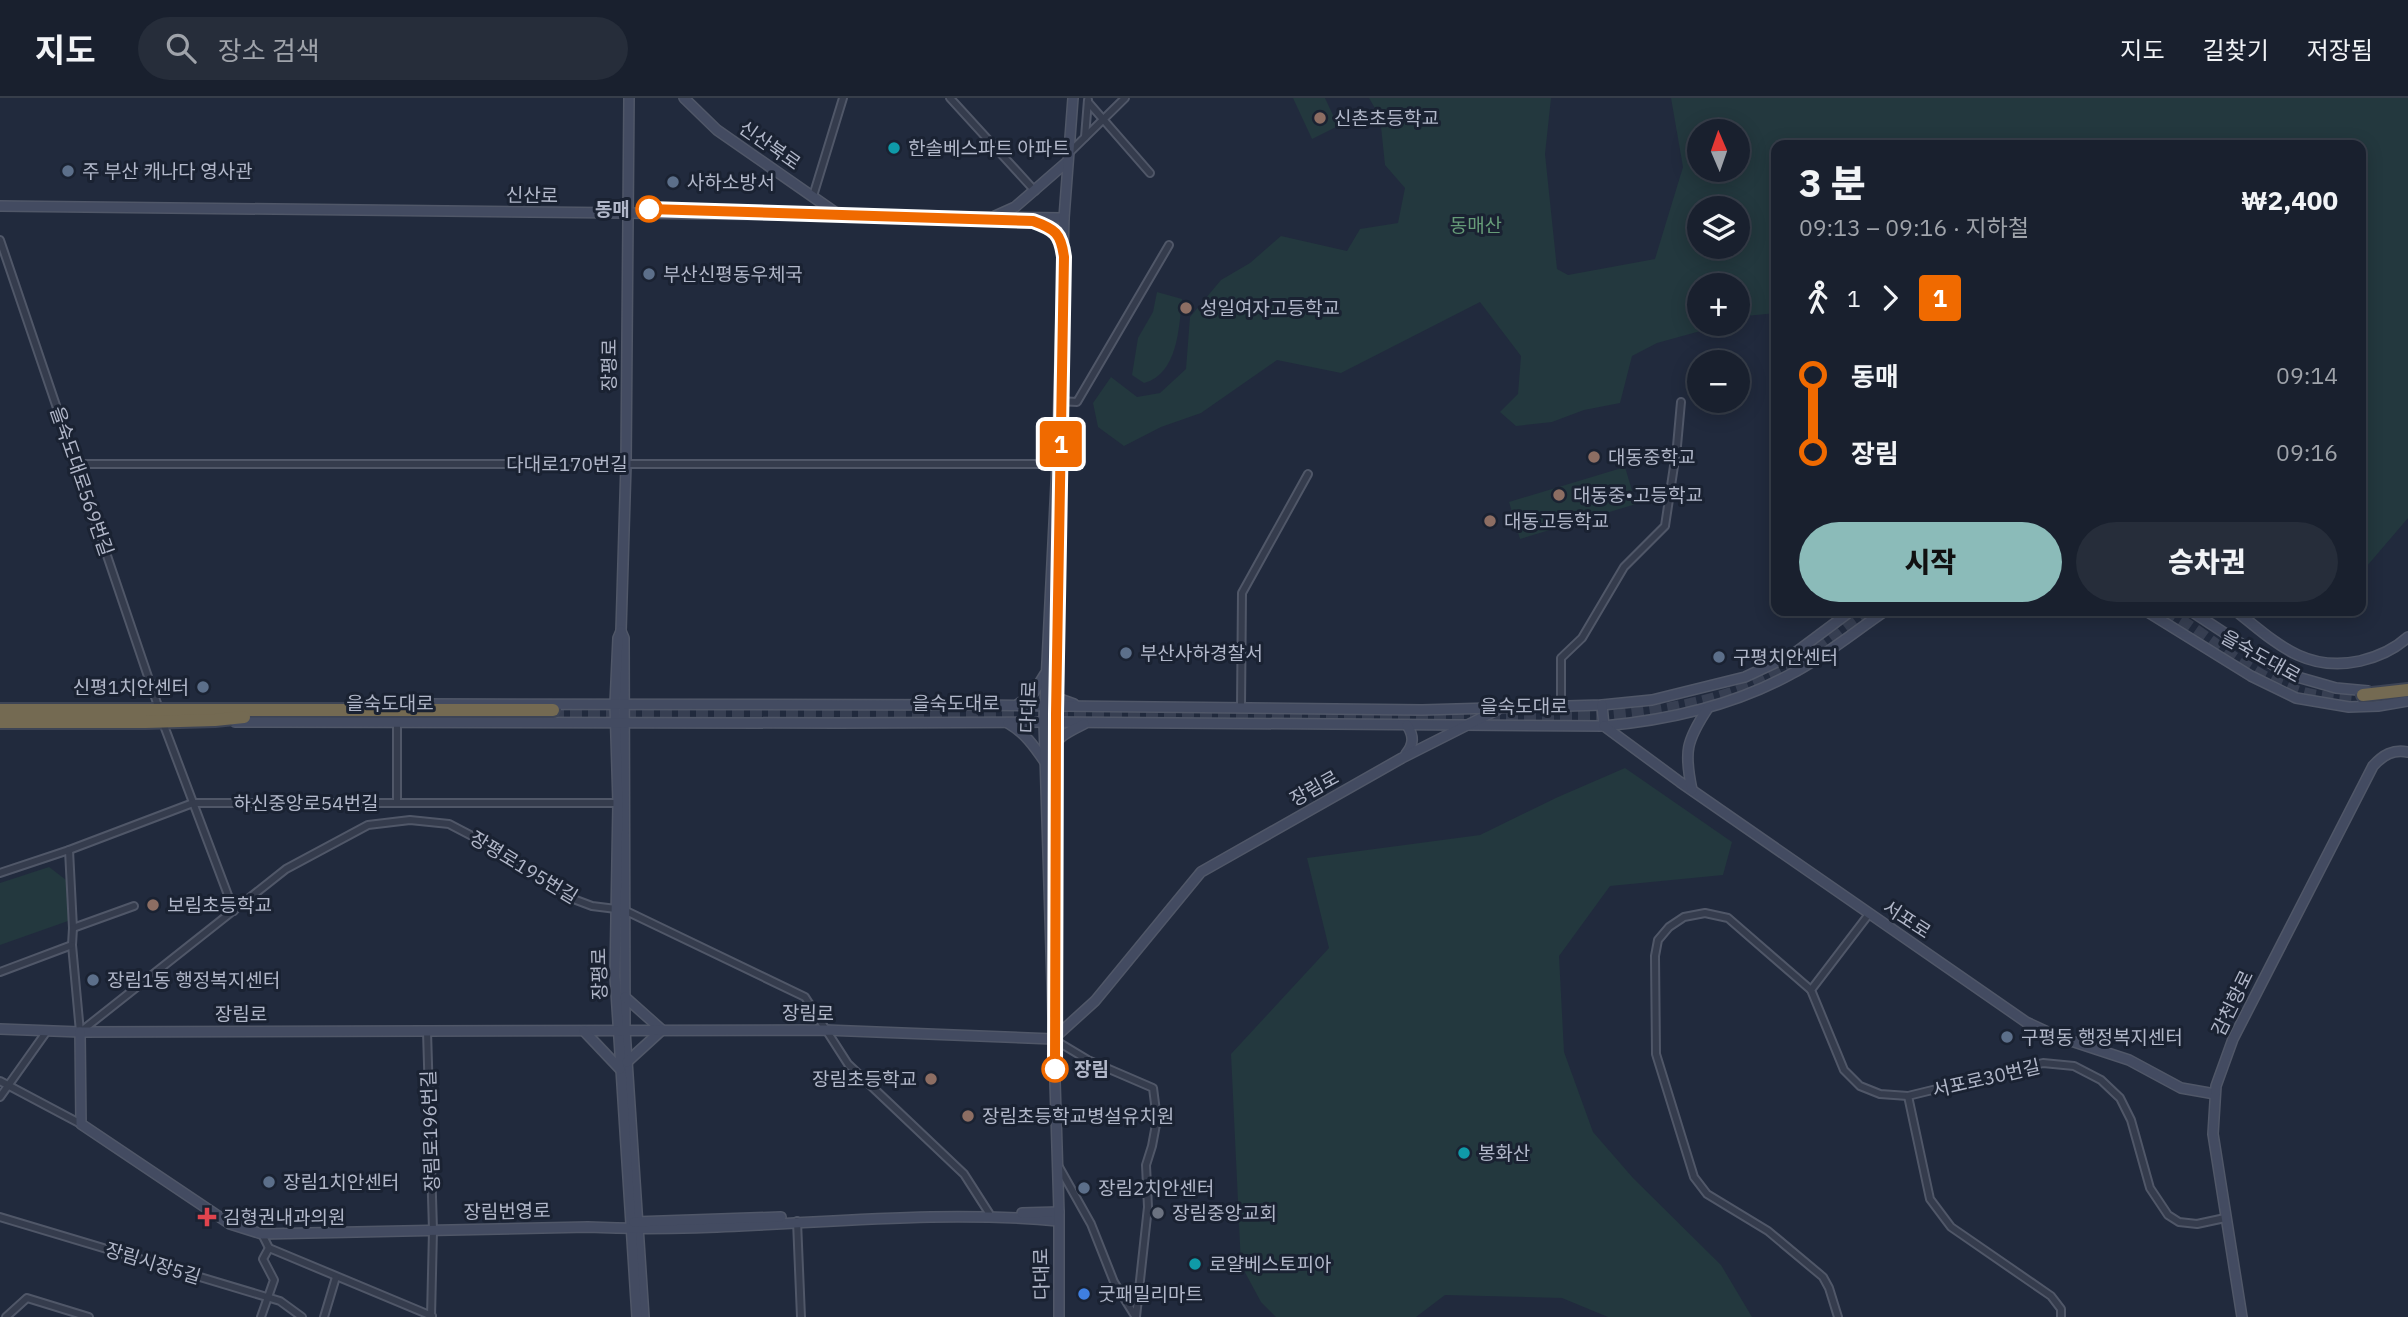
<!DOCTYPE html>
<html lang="ko">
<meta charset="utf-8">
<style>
body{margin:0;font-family:"IBM Plex Sans","Noto Sans KR",sans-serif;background:#262d3a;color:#f1f3f6;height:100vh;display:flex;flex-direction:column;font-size:26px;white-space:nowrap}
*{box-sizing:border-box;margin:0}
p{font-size:23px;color:#9fa3aa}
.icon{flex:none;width:38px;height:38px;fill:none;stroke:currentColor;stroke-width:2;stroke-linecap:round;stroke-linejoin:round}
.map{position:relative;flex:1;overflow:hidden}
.panel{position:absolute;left:1771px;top:42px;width:595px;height:476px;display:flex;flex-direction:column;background:#19202e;border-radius:14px;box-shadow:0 4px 18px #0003,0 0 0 2px #373e4a}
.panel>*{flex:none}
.badge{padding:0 14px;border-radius:5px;font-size:24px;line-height:46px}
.needle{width:46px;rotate:358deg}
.tools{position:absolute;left:1687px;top:21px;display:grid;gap:14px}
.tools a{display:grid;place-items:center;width:63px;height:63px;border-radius:50%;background:#19202e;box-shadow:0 4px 18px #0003,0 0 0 2px #373e4a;font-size:35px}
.map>.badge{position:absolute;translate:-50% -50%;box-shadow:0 0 0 4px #fff}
.legs{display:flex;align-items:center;gap:10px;height:77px;padding:0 28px;font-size:23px}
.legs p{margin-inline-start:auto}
.summary{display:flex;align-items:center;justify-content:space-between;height:119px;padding:0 28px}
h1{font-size:38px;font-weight:800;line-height:52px}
.primary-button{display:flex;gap:14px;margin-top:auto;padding:14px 28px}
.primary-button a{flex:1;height:80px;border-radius:42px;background:#8bbbb9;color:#111;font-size:28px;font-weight:800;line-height:80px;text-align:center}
.primary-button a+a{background:#262d3a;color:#f1f3f6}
ul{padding:0 28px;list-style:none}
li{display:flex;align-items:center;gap:24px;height:77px;font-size:26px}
li i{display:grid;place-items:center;width:10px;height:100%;margin:0 9px;background:currentColor}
li i::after{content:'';width:18px;height:18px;margin:-9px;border:5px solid;border-radius:50%;background:#19202e}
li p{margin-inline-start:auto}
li:first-child i{background:linear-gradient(#0000 50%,currentColor 0)}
li:last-child i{background:linear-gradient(currentColor 50%,#0000 0)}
header{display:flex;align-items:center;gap:42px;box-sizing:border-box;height:98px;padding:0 35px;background:#19202e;border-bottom:2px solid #373e4a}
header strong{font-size:33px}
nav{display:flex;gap:38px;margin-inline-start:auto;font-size:24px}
.search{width:490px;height:63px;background:#262d3a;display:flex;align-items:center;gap:18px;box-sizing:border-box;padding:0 24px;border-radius:38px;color:#9fa3aa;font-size:26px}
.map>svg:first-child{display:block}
.green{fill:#23383e;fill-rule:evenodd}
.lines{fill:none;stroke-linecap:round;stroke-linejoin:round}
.highway-tunnel{stroke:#373f52;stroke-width:12;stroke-dasharray:12 6;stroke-linecap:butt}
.street-casing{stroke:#505768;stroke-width:10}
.secondary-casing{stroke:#505768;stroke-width:12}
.highway-casing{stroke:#3d4455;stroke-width:16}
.street{stroke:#353c4d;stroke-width:6}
.secondary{stroke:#434b61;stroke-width:9}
.highway{stroke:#746a52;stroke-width:12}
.line-1-casing{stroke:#fff;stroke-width:16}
.line-1{stroke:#f06a00;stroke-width:10}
.education-dot{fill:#8d6e63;stroke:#1a2232;stroke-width:2.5}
.culture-dot{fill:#0f9aa8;stroke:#1a2232;stroke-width:2.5}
.service-dot{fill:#5c6f8a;stroke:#1a2232;stroke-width:2.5}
.stop-1-dot{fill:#fff;stroke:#f06a00;stroke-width:3.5}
.worship-dot{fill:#6b7280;stroke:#1a2232;stroke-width:2.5}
.health-dot{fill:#e0444e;stroke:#1a2232;stroke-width:2.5}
.shop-dot{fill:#3f7fe0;stroke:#1a2232;stroke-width:2.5}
.labels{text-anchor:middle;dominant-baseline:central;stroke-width:6;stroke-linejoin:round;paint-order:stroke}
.poi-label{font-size:19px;fill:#b1b7c9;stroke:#1a2232;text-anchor:start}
.street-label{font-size:19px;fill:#b1b7c9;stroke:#1a2232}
.stop-label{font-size:19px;font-weight:bold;fill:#b1b7c9;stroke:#1a2232;text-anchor:end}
.park-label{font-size:19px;fill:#669c78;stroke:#1a2232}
</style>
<header>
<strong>지도</strong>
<div class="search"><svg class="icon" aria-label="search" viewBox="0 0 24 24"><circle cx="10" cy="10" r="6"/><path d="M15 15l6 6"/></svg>장소 검색</div>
<nav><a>지도</a><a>길찾기</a><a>저장됨</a></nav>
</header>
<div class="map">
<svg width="2408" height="1219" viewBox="0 0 2408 1219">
<rect width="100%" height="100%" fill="#212a3d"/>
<g class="green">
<polygon points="1293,0 1325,0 1338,28 1312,41"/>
<path d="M1369,0H1551L1545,56L1557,171L1568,177L1655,161L1683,69L1671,0H2408V420L2361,475V47H1874L1867,45L1863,47H1776V215L1746,218L1738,221V187H1699V226H1726L1657,245L1632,258L1620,305L1584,312L1552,324L1516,328L1500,314L1518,296L1521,258L1480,204L1341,275L1277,262L1201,315L1161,329L1124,348L1098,329L1093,305L1111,279L1137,299L1160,295L1186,271L1190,219L1221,182L1250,165L1281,138L1347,153L1360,131L1398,125L1405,90L1385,67L1380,19ZM1738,33V72H1699V33ZM1738,110V149H1699V110Z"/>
<path d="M1157,194L1182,201C1179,229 1178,276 1144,285L1132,277L1138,240L1153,214Z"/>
<polygon points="1625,369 1636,406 1520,441 1509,404"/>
<polygon points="1625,670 1732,744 1723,777 1610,788 1559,858 1564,954 1593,1034 1633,1080 1721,1167 1752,1219 1608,1219 1562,1200 1445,1197 1416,1219 1276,1219 1261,1204 1241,1167 1231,956 1329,850 1307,760 1480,737 1558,699"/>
<polygon points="49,769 70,785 68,823 0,847 0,785"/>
</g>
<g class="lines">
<g class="highway-tunnel">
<path d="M2165,513C2206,535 2240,570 2284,588C2308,599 2336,601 2363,603"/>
<path d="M552,618L1067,617L1600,619C1673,613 1749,599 1811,557C1832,543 1851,526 1872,513"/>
</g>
<defs>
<g id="street">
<polyline points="950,0 1035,93"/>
<polyline points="1088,4 1150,75"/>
<polyline points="1085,39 1088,2"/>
<polyline points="1069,55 1125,0"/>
<polyline points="813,98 843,0"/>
<polyline points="0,142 159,611"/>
<polyline points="1058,303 1077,304 1169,147"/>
<polyline points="76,366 1057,366"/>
<polyline points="1241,609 1242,495 1308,376"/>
<polyline points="1561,609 1561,560 1582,540 1624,469 1665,428 1677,348 1681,304"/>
<polyline points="163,625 234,813"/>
<polyline points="397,625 397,704"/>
<polyline points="69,752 73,830 134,808"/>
<polyline points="0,775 69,752 193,705 619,705"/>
<polyline points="624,812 805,899 848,966 964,1076 989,1115"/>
<polyline points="1869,816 1811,892 1844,972 1860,988 1880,996 1908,998 2043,965 2074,968 2101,982 2120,1000 2131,1022 2150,1090 2168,1117 2179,1124 2197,1126 2225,1120"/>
<polyline points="73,830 72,847 80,934"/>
<polyline points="0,874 72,847"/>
<polyline points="1811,892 1728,820 1705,815 1684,819 1669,829 1658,842 1655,858 1656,956 1694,1079 1707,1096 1768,1133 1823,1179 1829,1190 1838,1219"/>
<polyline points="427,933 433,1132 431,1219"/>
<polyline points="80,934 286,771 368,727 410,722 449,726 497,751 576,802 592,808 616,811"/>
<polyline points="1053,941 1088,962 1153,990 1157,1021 1152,1048 1146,1067 1148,1109 1136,1219"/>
<polyline points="0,983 81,1026"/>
<polyline points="1908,998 1930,1101 1951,1129 2051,1198 2061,1211 2061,1219"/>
<polyline points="0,999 47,933"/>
<polyline points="1059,1069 1091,1126 1114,1184 1135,1218"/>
<polyline points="0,1119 280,1203 302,1219"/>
<polyline points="797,1123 801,1219"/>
<polyline points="262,1136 269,1150 432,1218"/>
<polyline points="6,1219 27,1200 89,1219"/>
<polyline points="261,1219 274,1182 263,1161 269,1150"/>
<polyline points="324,1219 336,1179"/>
</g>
<g id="secondary">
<polyline points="629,0 626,366 621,533 624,540 625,932 644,1219"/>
<polyline points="684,0 717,32 839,117"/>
<polyline points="0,108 1064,120"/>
<polyline points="995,118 1015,109 1068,63"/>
<polyline points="2146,513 2251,578 2296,600 2349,609 2378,608 2408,603"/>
<polyline points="2191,513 2287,576 2336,590 2368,593"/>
<path d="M2236,513C2275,544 2305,575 2360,563C2377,559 2395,551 2408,539"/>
<polyline points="621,533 618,540 615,606 618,705 615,878 637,1219"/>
<polyline points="1047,577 1060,601 1074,606"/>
<polyline points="423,606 975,607 1422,612 1602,607 1652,602 1745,579 1792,557 1851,513"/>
<polyline points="1017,607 1034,594 1045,576"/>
<polyline points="1602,607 1604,628"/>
<path d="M235,624L838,625L1044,624L1604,628C1669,622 1733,608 1791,576C1824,559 1854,534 1885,513"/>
<path d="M1008,625C1025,635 1034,648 1045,664C1059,638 1058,639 1084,626"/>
<polyline points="1604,628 1680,684 2026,924 2056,938 2129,962 2181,990 2215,996"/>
<path d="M1406,656C1414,646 1414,638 1407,627"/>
<path d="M1692,692C1684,654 1686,643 1708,610"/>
<polyline points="625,899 662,932 627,964"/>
<polyline points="0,931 80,934 825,932 1053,941 1095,903 1201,774 1402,660 1497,612"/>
<polyline points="584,933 620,971"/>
<path d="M80,934L81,1026L230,1126L262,1136L588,1129C745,1137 902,1108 1058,1123"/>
<polyline points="1022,1115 1059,1114"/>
<polyline points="634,1124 781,1119"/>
<polyline points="1059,1219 1059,1114 1044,624 1057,366 1064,120 1073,0"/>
<path d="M2242,1219L2213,1036L2216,988L2233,941L2373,668C2383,657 2393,651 2408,654"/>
</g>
<g id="highway">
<polyline points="2363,597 2408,592"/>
<polyline points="0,612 553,612"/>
<polyline points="0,624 146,624 215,622 244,619"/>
</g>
</defs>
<use href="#street" class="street-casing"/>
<use href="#secondary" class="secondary-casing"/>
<use href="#highway" class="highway-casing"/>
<use href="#street" class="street"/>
<use href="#secondary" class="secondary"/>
<use href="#highway" class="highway"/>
</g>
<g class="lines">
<defs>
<path id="line-1" d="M649,111L1033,123C1055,131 1061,135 1064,159L1056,616L1055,971"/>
</defs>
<use href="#line-1" class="line-1-casing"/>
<use href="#line-1" class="line-1"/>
</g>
<g class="education-dot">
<circle cx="1320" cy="20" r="7"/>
<circle cx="1186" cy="210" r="7"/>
<circle cx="1594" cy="359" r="7"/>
<circle cx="1559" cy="397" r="7"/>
<circle cx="1490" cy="423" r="7"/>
<circle cx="153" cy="807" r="7"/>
<circle cx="931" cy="981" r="7"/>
<circle cx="968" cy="1018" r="7"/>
</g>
<g class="culture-dot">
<circle cx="894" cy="50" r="7"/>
<circle cx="1464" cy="1055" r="7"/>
<circle cx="1195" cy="1166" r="7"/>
</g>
<g class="service-dot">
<circle cx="68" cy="73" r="7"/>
<circle cx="673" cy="84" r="7"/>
<circle cx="649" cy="176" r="7"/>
<circle cx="1126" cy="555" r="7"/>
<circle cx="1719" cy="559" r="7"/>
<circle cx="203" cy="589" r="7"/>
<circle cx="93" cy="882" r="7"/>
<circle cx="2007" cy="939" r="7"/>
<circle cx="269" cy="1084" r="7"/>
<circle cx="1084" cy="1090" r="7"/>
</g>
<g class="stop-1-dot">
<circle cx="649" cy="111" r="12"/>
<circle cx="1055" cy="971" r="12"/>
</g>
<circle class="worship-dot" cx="1158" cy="1115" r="7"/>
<path class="health-dot" d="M203.5 1108.5h7v7h7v7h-7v7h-7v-7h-7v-7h7z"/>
<circle class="shop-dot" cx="1084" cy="1196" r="7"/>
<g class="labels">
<g class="poi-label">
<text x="1334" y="20">신촌초등학교</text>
<text x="908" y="50">한솔베스파트 아파트</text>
<text x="82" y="73">주 부산 캐나다 영사관</text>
<text x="687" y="84">사하소방서</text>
<text x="663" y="176">부산신평동우체국</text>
<text x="1200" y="210">성일여자고등학교</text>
<text x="1608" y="359">대동중학교</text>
<text x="1573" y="397">대동중•고등학교</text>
<text x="1504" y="423">대동고등학교</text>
<text x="1140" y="555">부산사하경찰서</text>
<text x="1733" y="559">구평치안센터</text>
<text x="189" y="589" text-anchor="end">신평1치안센터</text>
<text x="167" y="807">보림초등학교</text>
<text x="107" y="882">장림1동 행정복지센터</text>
<text x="2021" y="939">구평동 행정복지센터</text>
<text x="917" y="981" text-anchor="end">장림초등학교</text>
<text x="982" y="1018">장림초등학교병설유치원</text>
<text x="1478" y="1055">봉화산</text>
<text x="283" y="1084">장림1치안센터</text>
<text x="1098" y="1090">장림2치안센터</text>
<text x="1172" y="1115">장림중앙교회</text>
<text x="223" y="1119">김형권내과의원</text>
<text x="1209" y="1166">로얄베스토피아</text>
<text x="1098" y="1196">굿패밀리마트</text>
</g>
<g class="street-label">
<text transform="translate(770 47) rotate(35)">신산북로</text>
<text transform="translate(532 97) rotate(1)">신산로</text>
<text transform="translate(609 267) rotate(-90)">장평로</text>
<text x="567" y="366">다대로170번길</text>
<text transform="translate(82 383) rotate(71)">을숙도대로569번길</text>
<text transform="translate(2261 558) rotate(29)">을숙도대로</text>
<text x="390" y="605">을숙도대로</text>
<text x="956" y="605">을숙도대로</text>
<text x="1524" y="608">을숙도대로</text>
<text transform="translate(1028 609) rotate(-88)">다대로</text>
<text transform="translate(1314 690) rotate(-29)">장림로</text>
<text x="306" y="705">하신중앙로54번길</text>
<text transform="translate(524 769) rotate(31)">장평로195번길</text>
<text transform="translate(1907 821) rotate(33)">서포로</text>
<text transform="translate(599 876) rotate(-91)">장평로</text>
<text transform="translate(2232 905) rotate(-64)">감천항로</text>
<text transform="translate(808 915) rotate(1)">장림로</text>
<text x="241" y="916">장림로</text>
<text transform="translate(1986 980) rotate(-13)">서포로30번길</text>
<text transform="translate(430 1033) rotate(-92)">장림로196번길</text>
<text transform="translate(507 1113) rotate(-1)">장림번영로</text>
<text transform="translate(153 1165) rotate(17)">장림시장5길</text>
<text transform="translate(1041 1176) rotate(-91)">다대로</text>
</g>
<g class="stop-label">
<text x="630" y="111">동매</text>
<text x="1074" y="971" text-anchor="start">장림</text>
</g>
<g class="park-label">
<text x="1476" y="127">동매산</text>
</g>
</g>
</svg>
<div class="tools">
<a><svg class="needle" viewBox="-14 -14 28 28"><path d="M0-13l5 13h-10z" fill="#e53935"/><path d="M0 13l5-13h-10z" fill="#9fa3aa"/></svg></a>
<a><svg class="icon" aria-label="layers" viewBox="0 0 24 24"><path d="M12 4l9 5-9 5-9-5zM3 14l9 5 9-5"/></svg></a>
<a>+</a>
<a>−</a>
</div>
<b class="badge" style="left:1061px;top:346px;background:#f06a00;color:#fff">1</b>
<section class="panel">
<div class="summary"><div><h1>3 분</h1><p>09:13 – 09:16 · 지하철</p></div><b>₩2,400</b></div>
<div class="legs"><svg class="icon" aria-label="walk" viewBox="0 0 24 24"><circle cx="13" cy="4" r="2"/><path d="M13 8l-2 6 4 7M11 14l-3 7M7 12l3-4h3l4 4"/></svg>1<svg class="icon" aria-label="forward" viewBox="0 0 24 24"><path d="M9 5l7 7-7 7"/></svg><b class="badge" style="background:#f06a00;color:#fff">1</b></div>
<ul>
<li><i style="color:#f06a00"></i><b>동매</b><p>09:14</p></li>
<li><i style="color:#f06a00"></i><b>장림</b><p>09:16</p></li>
</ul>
<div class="primary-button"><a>시작</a><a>승차권</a></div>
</section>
</div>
